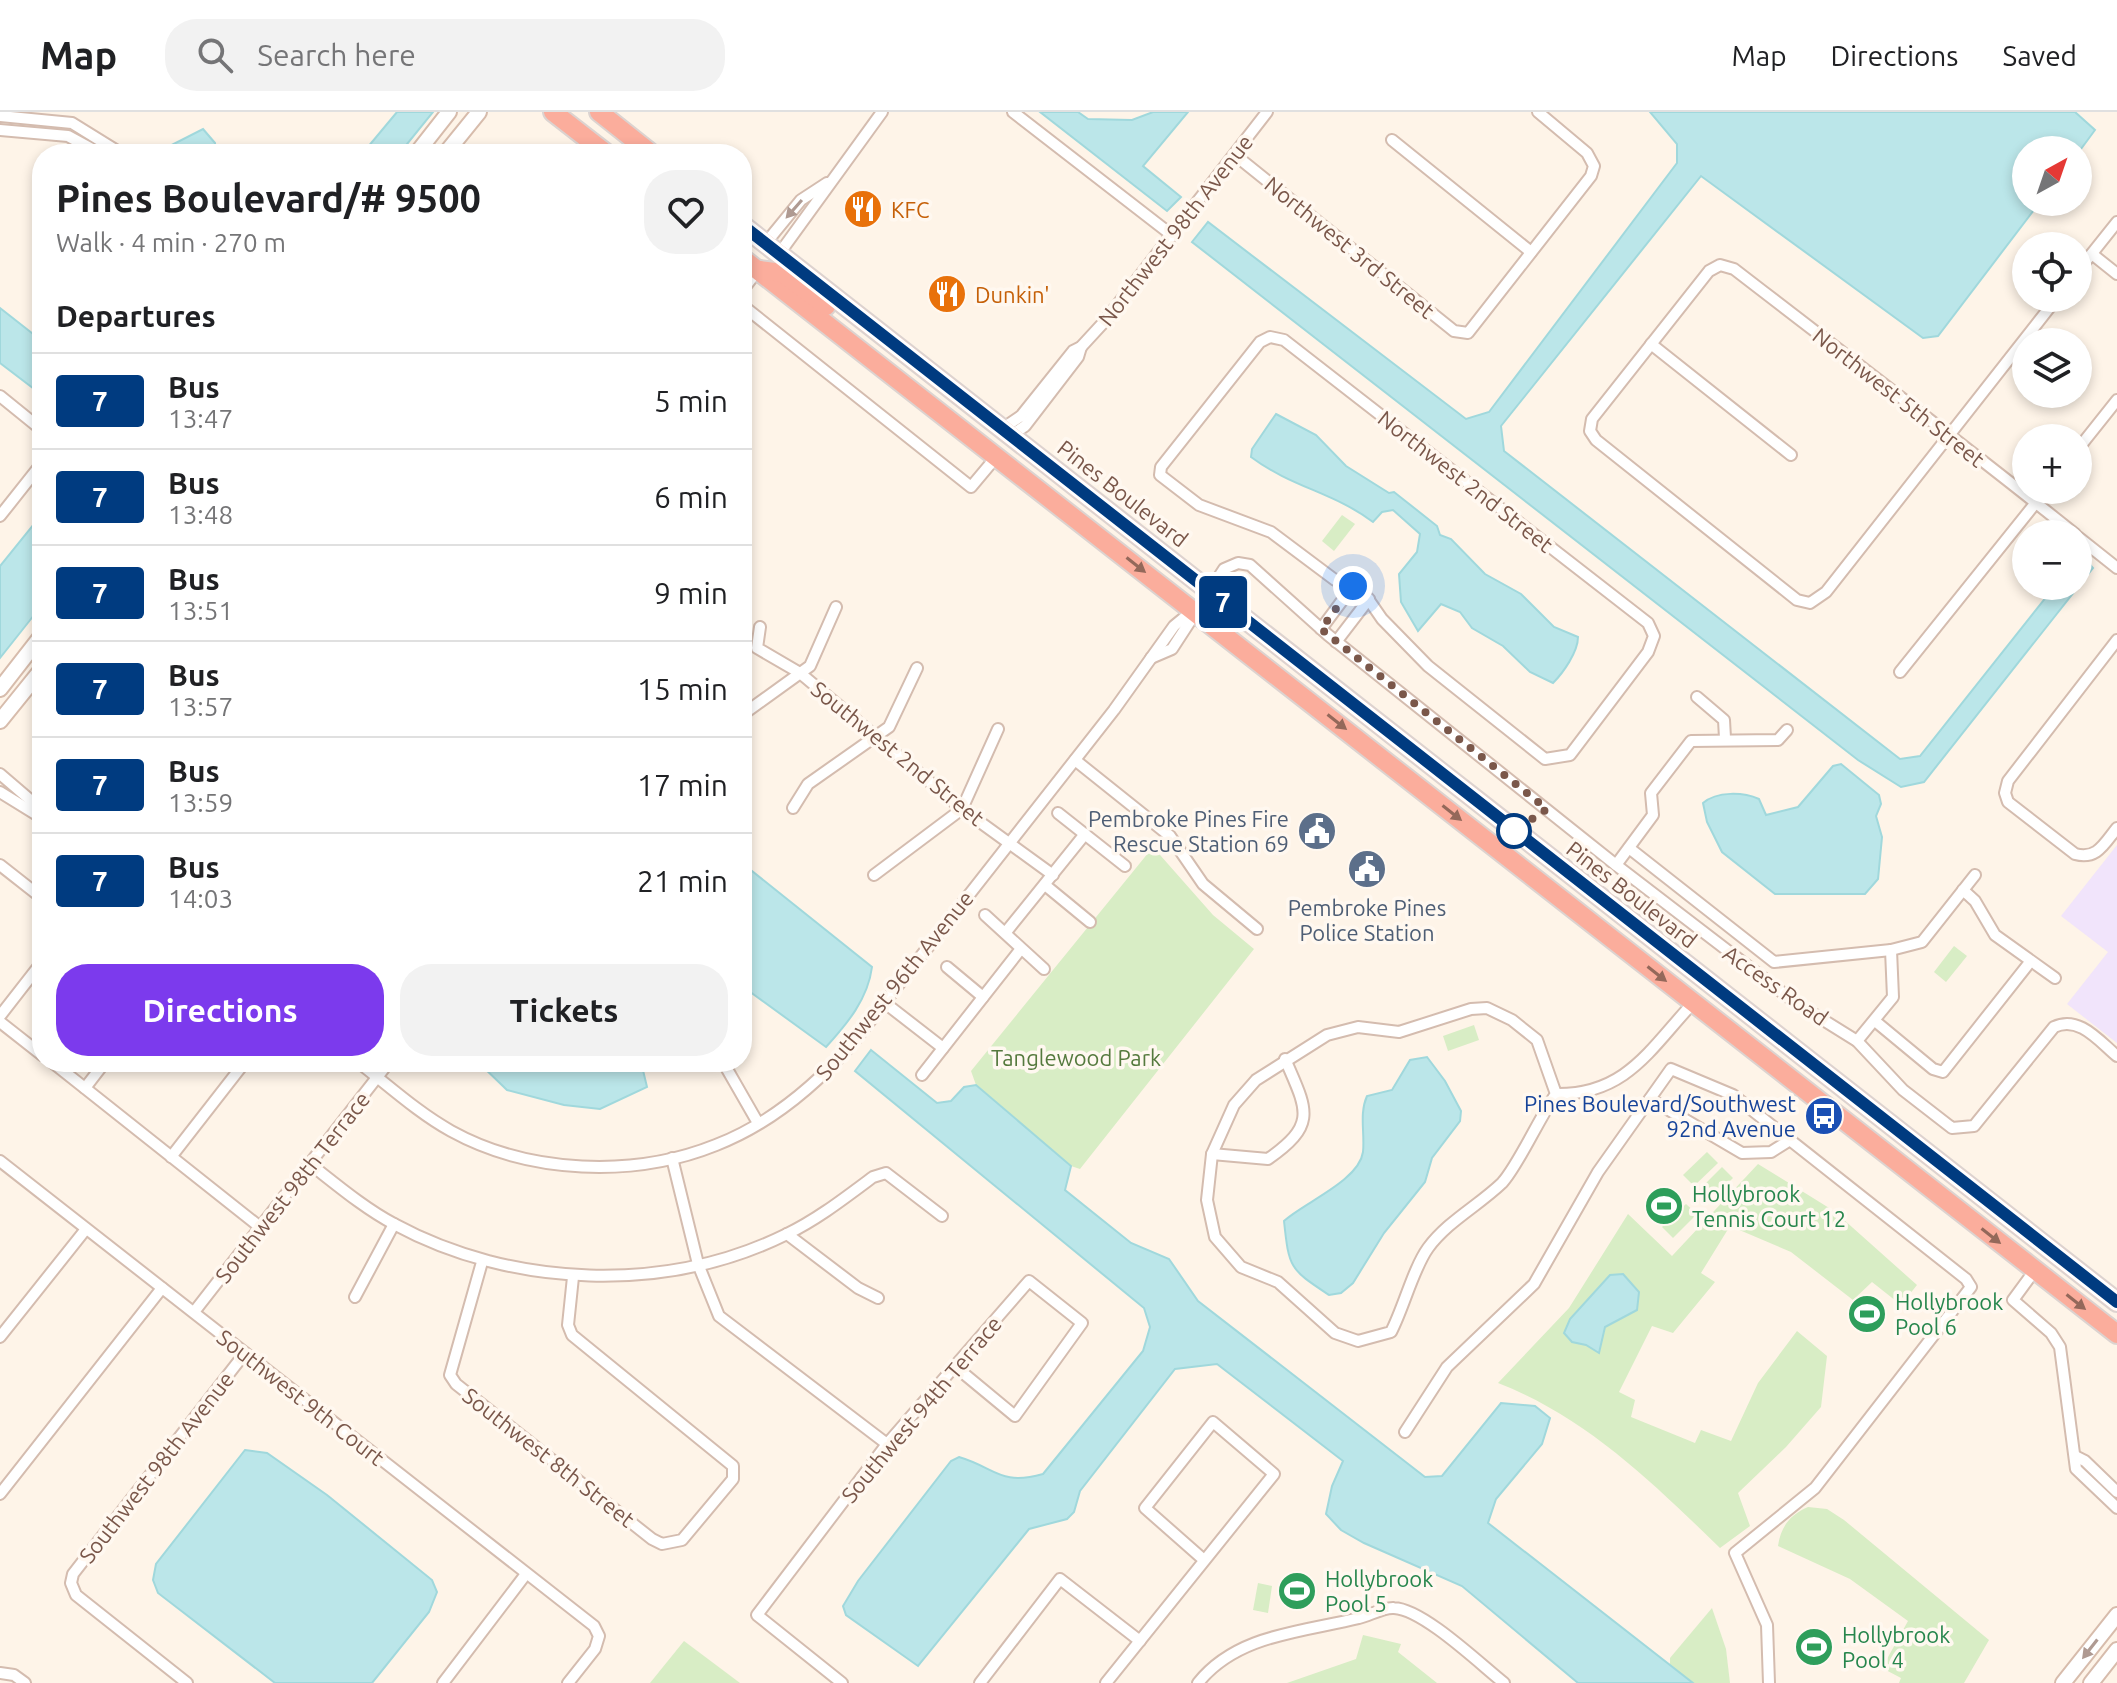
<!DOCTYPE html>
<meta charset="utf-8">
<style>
body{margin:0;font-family:Ubuntu,sans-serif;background:#f2f2f2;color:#202124;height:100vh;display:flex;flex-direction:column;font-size:30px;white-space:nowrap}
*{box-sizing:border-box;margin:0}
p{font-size:26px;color:#757577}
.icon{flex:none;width:44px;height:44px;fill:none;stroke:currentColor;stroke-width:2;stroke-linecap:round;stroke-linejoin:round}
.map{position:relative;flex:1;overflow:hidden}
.drawer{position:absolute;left:32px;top:32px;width:720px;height:928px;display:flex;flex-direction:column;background:#fff;border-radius:32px;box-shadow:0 4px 12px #0003}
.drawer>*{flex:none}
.badge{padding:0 16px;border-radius:6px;font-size:28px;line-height:52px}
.needle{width:52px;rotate:40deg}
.tools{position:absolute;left:2012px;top:24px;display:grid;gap:16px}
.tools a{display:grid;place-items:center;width:80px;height:80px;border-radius:50%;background:#fff;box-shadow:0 4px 12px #0003;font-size:40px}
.you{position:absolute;width:40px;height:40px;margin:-20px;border:6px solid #fff;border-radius:50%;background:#1a73e8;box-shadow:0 0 0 12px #1a73e833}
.map>.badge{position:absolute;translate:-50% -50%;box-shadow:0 0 0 4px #fff}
h2{padding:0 24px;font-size:30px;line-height:72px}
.round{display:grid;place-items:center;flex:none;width:84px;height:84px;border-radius:32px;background:#f2f2f2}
.headline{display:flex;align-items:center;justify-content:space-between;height:136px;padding:0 24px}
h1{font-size:38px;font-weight:700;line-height:60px}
.button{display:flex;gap:16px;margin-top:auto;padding:16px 24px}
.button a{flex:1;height:92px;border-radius:32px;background:#7c3aed;color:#fff;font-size:32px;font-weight:700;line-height:92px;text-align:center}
.button a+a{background:#f2f2f2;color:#202124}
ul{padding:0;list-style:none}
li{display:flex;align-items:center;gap:24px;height:96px;padding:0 24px;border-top:2px solid #e0e0e0}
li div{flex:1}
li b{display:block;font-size:30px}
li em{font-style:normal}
li .badge{min-width:88px;font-weight:700;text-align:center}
header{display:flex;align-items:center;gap:48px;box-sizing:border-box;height:112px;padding:0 40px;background:#fff;border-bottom:2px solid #e0e0e0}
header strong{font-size:38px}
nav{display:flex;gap:44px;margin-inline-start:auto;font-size:28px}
.search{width:560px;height:72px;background:#f2f2f2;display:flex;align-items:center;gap:20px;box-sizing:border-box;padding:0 28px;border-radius:32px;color:#757577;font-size:30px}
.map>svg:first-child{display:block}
.education{fill:#f1e4fb}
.green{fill:#d8edc5}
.water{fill:#bbe6e9;stroke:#a0d8dc;stroke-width:2}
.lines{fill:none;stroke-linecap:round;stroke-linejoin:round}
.street-casing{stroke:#d4bcaf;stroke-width:14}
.secondary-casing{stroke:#d7bcac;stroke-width:18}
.highway-casing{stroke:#dcd3d0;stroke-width:22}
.street{stroke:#fff;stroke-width:10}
.secondary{stroke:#fff;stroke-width:14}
.highway{stroke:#fbad9c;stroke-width:18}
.oneway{fill:#af9a92}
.oneway2{fill:#94685a}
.line-casing{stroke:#fff;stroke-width:18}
.line{stroke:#003b80;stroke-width:12}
.walk{stroke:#7a574a;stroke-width:8;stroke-dasharray:0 14.4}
.stop-dot{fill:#fff;stroke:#003b80;stroke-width:4}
.labels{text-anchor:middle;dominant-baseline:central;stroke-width:7;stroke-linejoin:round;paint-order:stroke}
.food-label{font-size:22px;fill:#c56008;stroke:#fff8f0;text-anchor:start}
.street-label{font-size:22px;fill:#7a574a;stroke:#fff8f0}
.service-label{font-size:22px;fill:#4e5e75;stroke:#fff8f0;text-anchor:end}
.park-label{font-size:22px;fill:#557a3e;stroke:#fff8f0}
.transit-label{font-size:22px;fill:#164399;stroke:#fff8f0;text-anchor:end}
.leisure-label{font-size:22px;fill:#27864d;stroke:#fff8f0;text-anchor:start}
</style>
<header>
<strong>Map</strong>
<div class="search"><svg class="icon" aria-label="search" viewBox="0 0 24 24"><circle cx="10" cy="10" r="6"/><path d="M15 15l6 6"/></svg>Search here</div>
<nav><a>Map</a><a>Directions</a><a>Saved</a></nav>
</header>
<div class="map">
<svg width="2117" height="1571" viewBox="0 0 2117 1571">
<rect width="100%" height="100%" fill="#fef4e8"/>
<polygon class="education" points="2117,733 2117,931 2067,892 2108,840 2061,804"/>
<g class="green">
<polygon points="1342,403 1355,412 1334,439 1322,429"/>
<polygon points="1153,735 1213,803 1254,837 1080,1057 1071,1054 976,973 971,959"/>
<polygon points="1954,834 1967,844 1946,870 1934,860"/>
<polygon points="1474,913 1479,928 1448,939 1443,924"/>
<polygon points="1707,1040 1718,1051 1694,1074 1683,1063"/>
<path d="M1758,1052L1834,1099L1917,1173L1901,1193L1872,1170L1853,1188L1791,1140L1730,1114L1701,1161L1715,1170L1673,1221L1652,1214L1619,1280L1635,1288L1631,1305L1695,1331L1701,1318L1731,1329L1758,1271L1797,1219L1827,1244L1821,1295L1786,1335L1738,1381L1750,1414L1720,1436C1653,1371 1586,1305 1498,1271L1569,1196L1628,1102L1672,1144Z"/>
<polygon points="1722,1055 1733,1066 1709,1090 1698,1079"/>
<polygon points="1670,1076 1681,1087 1658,1111 1647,1100"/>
<polygon points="1686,1092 1697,1102 1673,1126 1662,1115"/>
<path d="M1808,1395L1827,1397L1844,1408L1989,1528L1964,1571H1899L1901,1566L1882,1556L1908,1509L1850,1467L1778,1434C1781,1414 1790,1403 1808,1395Z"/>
<polygon points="1258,1471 1272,1474 1268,1501 1253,1498"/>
<polygon points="1712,1496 1726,1537 1730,1571 1670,1571 1670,1546"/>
<polygon points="1363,1523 1401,1532 1398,1540 1437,1571 1287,1571 1356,1547"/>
<polygon points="684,1529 740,1571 650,1571"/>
</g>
<g class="water">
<polygon points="397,0 433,0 399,42 362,42"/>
<polygon points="1040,0 1078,0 1088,7 1132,8 1153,0 1188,0 1143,54 1181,85 1167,99"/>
<polygon points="1650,0 2075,0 2095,18 2078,41 2026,38 2026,90 2040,90 1938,224 1923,226 1701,64 1501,314 1504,339 1900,647 1920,644 2055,474 2078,474 2081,442 2093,456 1924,670 1901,675 1858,648 1192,130 1208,110 1466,307 1489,300 1677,51 1677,32"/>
<polygon points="203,17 215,31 216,42 156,41"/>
<polygon points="0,196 42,229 42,283 0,251"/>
<path d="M1276,302L1316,323L1346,354L1389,381L1394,380L1437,414L1440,423L1451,427L1485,462L1521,482L1554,515L1578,525C1578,540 1563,561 1553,571L1530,560L1503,534L1472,516L1460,500L1441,492L1418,519L1401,490L1399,462L1417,440L1420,422L1393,398L1382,400L1373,410C1335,381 1291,375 1251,345L1252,337Z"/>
<polygon points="42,402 42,493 0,546 0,454"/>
<path d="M1841,652L1879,683L1881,692L1876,704L1882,725L1878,767L1865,782H1775L1722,740L1707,710L1703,691C1717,679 1743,680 1759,687L1766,703L1798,695L1833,654Z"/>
<path d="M742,751L872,855C868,887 847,912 826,935L742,874Z"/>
<path d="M871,938L937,991L951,989L964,975L976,973L1071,1054L1065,1078L1131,1131L1169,1147L1198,1189L1425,1365L1442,1364L1501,1291L1535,1294L1550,1306L1542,1332L1496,1387L1488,1411L1693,1571H1578L1462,1474L1364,1431L1341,1418L1326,1402L1332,1374L1343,1349L1217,1252L1175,1257L1080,1379L1074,1400L1067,1407L1029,1417L918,1554L846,1503L843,1494L858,1469L951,1349L959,1345C996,1356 1000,1374 1043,1362L1143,1239L1150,1215L1144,1196L855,959Z"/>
<path d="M1427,945L1445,969L1461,999L1460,1009L1432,1046L1425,1070L1384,1121L1353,1171L1341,1181L1329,1183C1290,1157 1289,1157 1284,1109C1303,1091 1359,1069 1363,1040C1365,1021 1359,1002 1367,984L1392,978L1410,948Z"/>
<polygon points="478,950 641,950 647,975 600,997 564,993 507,978"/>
<polygon points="1623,1162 1639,1180 1637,1198 1605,1215 1599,1241 1586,1233 1572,1230 1564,1221 1570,1207 1610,1163"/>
<polygon points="245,1338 267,1341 327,1383 432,1468 437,1480 429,1500 372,1571 275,1571 158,1481 153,1468 156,1452"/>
</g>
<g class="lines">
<defs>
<g id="street">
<polyline points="1013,0 1173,124"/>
<polyline points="0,4 72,11 122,42"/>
<polyline points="0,18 68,24 101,42"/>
<polyline points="1392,28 1531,140"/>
<polyline points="1235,43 1454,219 1468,221 1591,64 1594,54 1587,41 1538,0"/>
<polyline points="765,132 801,88 827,71"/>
<polyline points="779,142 882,0"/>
<polyline points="2092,142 2117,162"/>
<polyline points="2078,159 2117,110"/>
<polyline points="742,179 758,158"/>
<path d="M2057,186L1826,480L1810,491L1797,488L1596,328L1590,319L1592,307L1709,159L1720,153L1734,157C1848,245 1963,332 2075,422"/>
<polyline points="742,193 971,375 997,344"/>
<polygon points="1270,225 1284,228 1648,511 1654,524 1648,540 1570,643 1545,647 1428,554 1382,507 1364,481 1349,471 1335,468 1271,420 1199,393 1160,363 1161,355 1260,230"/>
<polyline points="1651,232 1791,343"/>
<polyline points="0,284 42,318"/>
<polyline points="1002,317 1021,304 1073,239 1081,235 1104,210 1267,0"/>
<polyline points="1010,324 1025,314 1078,245 1081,235"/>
<polyline points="2078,337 2117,288"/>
<polyline points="0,404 42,351"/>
<polyline points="2078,425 2117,456"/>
<polyline points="760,515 757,536 800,561 962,697 1053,763"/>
<polyline points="1321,517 1353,474"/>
<path d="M2117,528L2008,669L2005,681L2008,690L2075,742C2097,748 2104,732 2117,716"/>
<polyline points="1336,530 1369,487"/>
<path d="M1151,546L1172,537L1224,457L1238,451L1250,453L1328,523L1616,753L1796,891L1857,929L1903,978L1952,1016L1974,1014L2054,915C2079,903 2099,929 2117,944"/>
<polyline points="1900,560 2046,378"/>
<polyline points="1697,585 1724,608 1725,626"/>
<polyline points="742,603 810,554 836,495"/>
<polyline points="1075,648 1170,724 1203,772 1257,817"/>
<polyline points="0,662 42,698"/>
<polyline points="0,680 42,706"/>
<polyline points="793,696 808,672 889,615 917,556"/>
<polyline points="1058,701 1125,754"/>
<polyline points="1629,736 1774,850 1891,838"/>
<polyline points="0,753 42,786"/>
<polyline points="1616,753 1653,703 1651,681 1691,629 1778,628 1787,618"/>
<polyline points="874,763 962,697 998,617"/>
<polyline points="1045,773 1090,810"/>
<polyline points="1963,778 1975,789 1995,823 2055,866"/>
<polyline points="985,803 1044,857"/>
<polyline points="1006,820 1085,722"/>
<polyline points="947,855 983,885"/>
<polyline points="885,891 943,936"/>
<polyline points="0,904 42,850"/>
<polyline points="1875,909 1933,957 1943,960 2030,850"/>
<polyline points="0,910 42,943"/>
<polyline points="1857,929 1893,885 1891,838 1922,830 1975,763"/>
<polyline points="52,950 260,1115"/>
<path d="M358,950C388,973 417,1000 451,1019C529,1062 634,1066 716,1033C770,1012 814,975 852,932L1114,598L1174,514L1191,500"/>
<polyline points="723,950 758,1011"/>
<polyline points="922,963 1020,838"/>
<polyline points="85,976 105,950"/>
<path d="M1556,982L1537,928L1512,908L1487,896L1471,897L1399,920L1358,915L1327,923L1256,968L1234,993L1212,1042L1207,1088L1215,1125L1241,1155L1278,1170L1335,1221L1358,1229L1391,1220C1404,1195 1413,1157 1428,1136C1448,1109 1478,1094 1502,1071C1518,1054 1539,1006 1556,982C1626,983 1650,937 1693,891"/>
<polyline points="1650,987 1742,1041 1771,1040 1790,1028"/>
<path d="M1212,1042L1268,1047C1318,1012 1307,998 1285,947"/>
<polyline points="171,1045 245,950"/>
<polyline points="672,1046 698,1152 719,1204 887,1332"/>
<polyline points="0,1049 594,1514 599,1524 595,1537 568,1571"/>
<path d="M310,1052C337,1073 364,1096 394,1112C512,1176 666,1182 787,1122C818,1107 846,1085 873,1065L886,1061L942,1104"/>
<polyline points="787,1122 858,1176 878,1186"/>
<polyline points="482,1150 450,1263 456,1272 652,1427 662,1432 682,1428 733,1367 733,1354 572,1223 568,1213 573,1165"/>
<polyline points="2035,1158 2013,1188 2051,1221 2060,1235 2076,1357 2117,1396"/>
<polyline points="355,1185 394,1112"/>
<polyline points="194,1200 389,950"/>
<polyline points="0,1225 86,1117"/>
<polyline points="1405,1320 1447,1255 1534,1172 1598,1060 1671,957 1733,983 1966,1167 1971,1175 1815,1376 1735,1441 1767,1513 1769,1571"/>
<polyline points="2075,1344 2085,1349 2117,1380"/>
<polyline points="0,1382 162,1176"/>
<polyline points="0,1561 14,1563 25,1571"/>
<polyline points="187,1571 76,1483 71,1471 73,1462 245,1241"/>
<polyline points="443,1571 526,1462"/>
<polyline points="842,1571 757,1503 887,1332 1029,1169 1082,1211 1015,1304 957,1256"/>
<polyline points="980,1571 1060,1467 1140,1529"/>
<polyline points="1106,1571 1274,1362 1213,1310 1145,1396 1204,1448"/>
<path d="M1198,1571C1237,1522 1303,1520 1359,1506C1369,1504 1383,1495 1394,1496C1423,1497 1480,1552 1504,1571"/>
</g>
<g id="secondary">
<polyline points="416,42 449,0"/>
<polyline points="445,42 479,0"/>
<polyline points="0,577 42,523"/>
<polyline points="0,609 42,557"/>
<polyline points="2063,1571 2117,1503"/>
<polyline points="2091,1571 2117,1538"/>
</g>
<g id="highway">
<polyline points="553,0 607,42"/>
<polyline points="599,0 652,42"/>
<polyline points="742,113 2117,1190"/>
<polyline points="742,146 2117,1222"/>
<polyline points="760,158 782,161 826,194"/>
</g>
</defs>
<use href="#street" class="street-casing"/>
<use href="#secondary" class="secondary-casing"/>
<use href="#highway" class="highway-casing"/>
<use href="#street" class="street"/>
<use href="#secondary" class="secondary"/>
<use href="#highway" class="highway"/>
</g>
<defs><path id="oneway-solid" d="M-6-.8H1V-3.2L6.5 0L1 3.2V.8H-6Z" transform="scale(2)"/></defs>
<g class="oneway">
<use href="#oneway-solid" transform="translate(794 97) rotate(131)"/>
<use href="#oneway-solid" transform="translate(2090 1537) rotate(128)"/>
</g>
<g class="oneway2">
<use href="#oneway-solid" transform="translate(1136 453) rotate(38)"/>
<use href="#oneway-solid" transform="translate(1337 610) rotate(38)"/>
<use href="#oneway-solid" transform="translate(1452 701) rotate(38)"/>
<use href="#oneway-solid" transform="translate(1657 862) rotate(38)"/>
<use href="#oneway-solid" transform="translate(1991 1124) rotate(38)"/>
<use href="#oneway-solid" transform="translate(2076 1190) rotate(38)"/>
</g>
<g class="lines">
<defs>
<polyline id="line" points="742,113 2117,1190"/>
</defs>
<use href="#line" class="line-casing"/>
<use href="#line" class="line"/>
<polyline class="walk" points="1353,474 1321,517 1547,697 1514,719"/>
</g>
<defs>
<symbol id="restaurant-disc" viewBox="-11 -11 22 22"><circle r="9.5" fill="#e8710a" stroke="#fff8f0"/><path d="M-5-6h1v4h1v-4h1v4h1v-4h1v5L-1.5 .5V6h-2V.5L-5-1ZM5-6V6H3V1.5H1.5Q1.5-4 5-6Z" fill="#fff"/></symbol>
<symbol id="civic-disc" viewBox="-11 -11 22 22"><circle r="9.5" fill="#5c6f8a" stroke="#fff8f0"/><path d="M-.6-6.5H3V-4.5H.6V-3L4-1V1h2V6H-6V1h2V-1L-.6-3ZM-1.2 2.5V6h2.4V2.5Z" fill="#fff"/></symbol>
<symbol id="bus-disc" viewBox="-11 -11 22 22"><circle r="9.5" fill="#1a4fb4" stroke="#fff8f0"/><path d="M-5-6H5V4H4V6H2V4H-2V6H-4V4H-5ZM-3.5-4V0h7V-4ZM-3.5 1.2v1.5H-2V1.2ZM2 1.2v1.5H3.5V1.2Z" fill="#fff"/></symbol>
<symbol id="stadium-disc" viewBox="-11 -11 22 22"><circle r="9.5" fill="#2e9e5b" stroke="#fff8f0"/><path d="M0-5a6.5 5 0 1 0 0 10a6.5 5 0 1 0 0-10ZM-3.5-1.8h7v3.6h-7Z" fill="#fff"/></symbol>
</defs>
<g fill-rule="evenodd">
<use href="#restaurant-disc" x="841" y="75" width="44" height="44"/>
<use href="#restaurant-disc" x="925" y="160" width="44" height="44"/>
<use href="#civic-disc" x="1295" y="697" width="44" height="44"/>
<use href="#civic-disc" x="1345" y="735" width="44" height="44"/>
<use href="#bus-disc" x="1802" y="982" width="44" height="44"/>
<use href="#stadium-disc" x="1642" y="1072" width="44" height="44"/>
<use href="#stadium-disc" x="1845" y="1180" width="44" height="44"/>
<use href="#stadium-disc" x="1275" y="1457" width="44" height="44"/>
<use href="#stadium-disc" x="1792" y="1513" width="44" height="44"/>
</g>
<circle class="stop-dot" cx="1514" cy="719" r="16"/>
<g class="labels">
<g class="food-label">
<text x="891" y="97">KFC</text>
<text x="975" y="182">Dunkin'</text>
</g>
<g class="street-label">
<text transform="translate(1175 118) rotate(-52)">Northwest 98th Avenue</text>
<text transform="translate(1350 135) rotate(39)">Northwest 3rd Street</text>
<text transform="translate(1899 285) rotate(38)">Northwest 5th Street</text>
<text transform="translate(1466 369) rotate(38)">Northwest 2nd Street</text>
<text transform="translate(1123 381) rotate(38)">Pines Boulevard</text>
<text transform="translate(898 641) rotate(39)">Southwest 2nd Street</text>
<text transform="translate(1632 782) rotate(38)">Pines Boulevard</text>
<text transform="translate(894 873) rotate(-51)">Southwest 96th Avenue</text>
<text transform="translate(1776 873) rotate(35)">Access Road</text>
<text transform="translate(292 1075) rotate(-52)">Southwest 98th Terrace</text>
<text transform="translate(301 1285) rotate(38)">Southwest 9th Court</text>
<text transform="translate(921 1297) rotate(-50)">Southwest 94th Terrace</text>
<text transform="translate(549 1345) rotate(38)">Southwest 8th Street</text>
<text transform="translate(156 1355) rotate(-52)">Southwest 98th Avenue</text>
</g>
<g class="service-label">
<text x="1289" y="706">Pembroke Pines Fire<tspan x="1289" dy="25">Rescue Station 69</tspan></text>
<text x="1367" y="795" text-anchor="middle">Pembroke Pines<tspan x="1367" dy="25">Police Station</tspan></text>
</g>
<g class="park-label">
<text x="1076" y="945">Tanglewood Park</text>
</g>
<g class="transit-label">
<text x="1796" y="991">Pines Boulevard/Southwest<tspan x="1796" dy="25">92nd Avenue</tspan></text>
</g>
<g class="leisure-label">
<text x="1692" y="1081">Hollybrook<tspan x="1692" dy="25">Tennis Court 12</tspan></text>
<text x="1895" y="1189">Hollybrook<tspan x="1895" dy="25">Pool 6</tspan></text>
<text x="1325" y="1466">Hollybrook<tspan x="1325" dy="25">Pool 5</tspan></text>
<text x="1842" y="1522">Hollybrook<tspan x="1842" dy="25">Pool 4</tspan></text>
</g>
</g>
</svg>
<div class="tools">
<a><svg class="needle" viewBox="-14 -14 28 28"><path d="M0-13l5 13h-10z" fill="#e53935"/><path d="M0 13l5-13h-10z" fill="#757577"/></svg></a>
<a><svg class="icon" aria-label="locate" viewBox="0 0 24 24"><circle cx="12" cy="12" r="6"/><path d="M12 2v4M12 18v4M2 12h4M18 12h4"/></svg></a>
<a><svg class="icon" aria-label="layers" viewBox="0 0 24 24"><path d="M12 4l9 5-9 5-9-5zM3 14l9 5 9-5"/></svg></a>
<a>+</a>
<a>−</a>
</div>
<div class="you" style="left:1353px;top:474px"></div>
<b class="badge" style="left:1223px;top:490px;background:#003b80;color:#fff">7</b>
<section class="drawer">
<div class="headline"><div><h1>Pines Boulevard/# 9500</h1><p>Walk · 4 min · 270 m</p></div><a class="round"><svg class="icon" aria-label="heart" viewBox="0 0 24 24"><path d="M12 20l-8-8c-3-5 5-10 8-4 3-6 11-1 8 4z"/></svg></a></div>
<h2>Departures</h2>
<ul>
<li><span class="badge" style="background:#003b80;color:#fff">7</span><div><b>Bus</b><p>13:47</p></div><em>5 min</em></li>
<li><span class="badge" style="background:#003b80;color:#fff">7</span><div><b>Bus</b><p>13:48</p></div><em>6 min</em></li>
<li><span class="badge" style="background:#003b80;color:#fff">7</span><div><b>Bus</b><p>13:51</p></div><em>9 min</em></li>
<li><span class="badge" style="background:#003b80;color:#fff">7</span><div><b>Bus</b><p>13:57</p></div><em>15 min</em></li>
<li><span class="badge" style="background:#003b80;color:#fff">7</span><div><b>Bus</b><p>13:59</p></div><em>17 min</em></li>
<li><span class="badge" style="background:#003b80;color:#fff">7</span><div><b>Bus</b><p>14:03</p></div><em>21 min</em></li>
</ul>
<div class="button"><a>Directions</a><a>Tickets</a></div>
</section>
</div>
